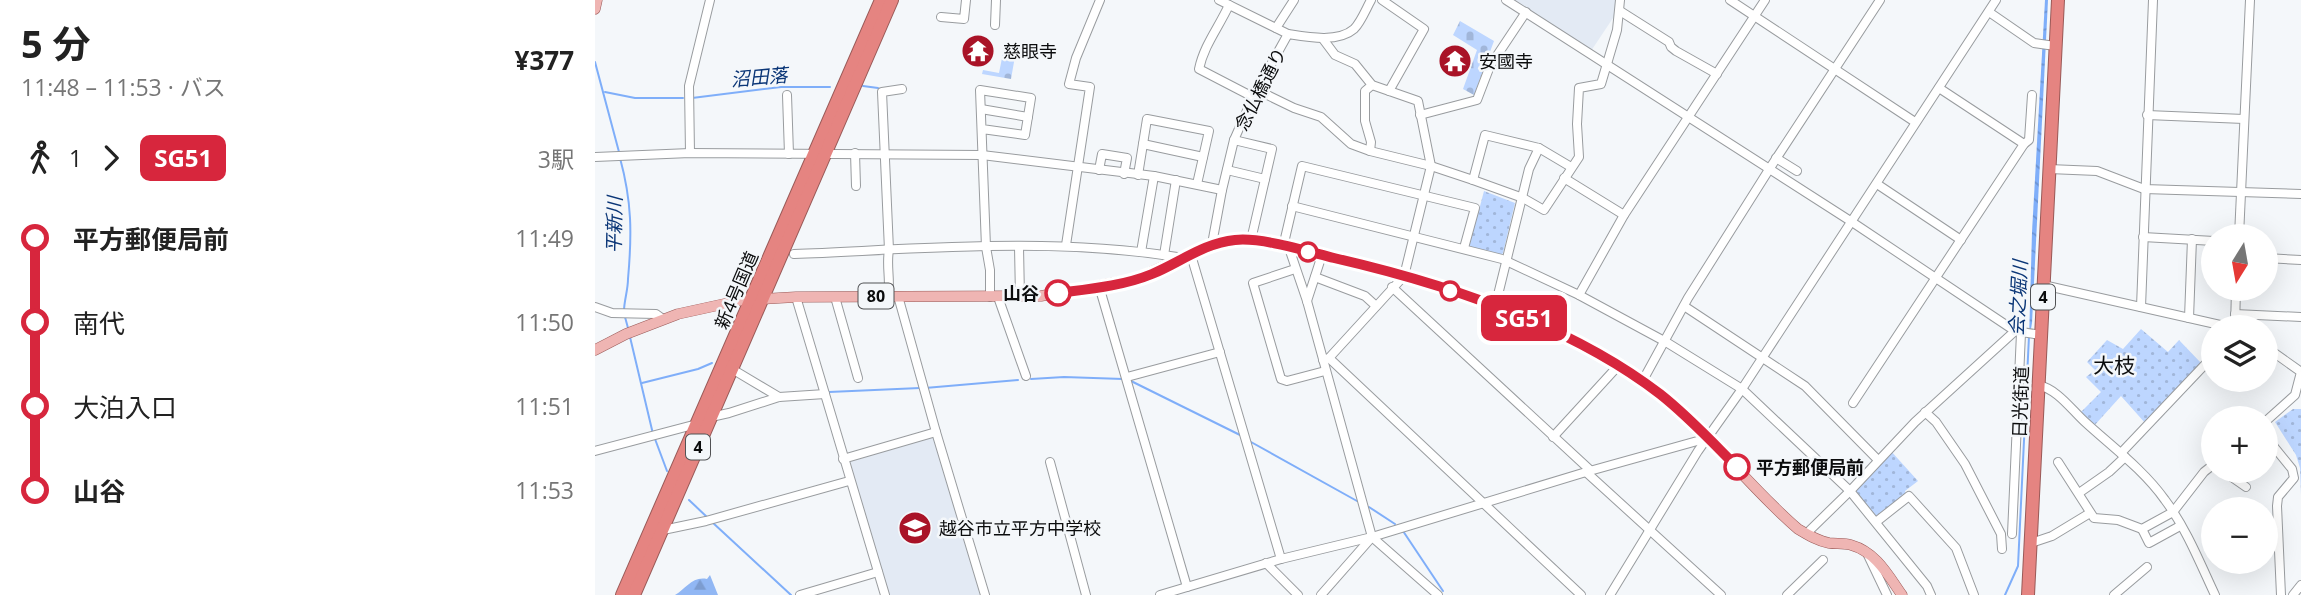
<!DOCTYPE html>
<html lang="ja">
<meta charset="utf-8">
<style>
body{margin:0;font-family:"Open Sans","Noto Sans JP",sans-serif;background:#f6f6f6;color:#222;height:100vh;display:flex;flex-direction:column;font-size:26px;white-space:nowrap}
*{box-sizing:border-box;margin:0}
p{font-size:23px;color:#767676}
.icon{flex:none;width:38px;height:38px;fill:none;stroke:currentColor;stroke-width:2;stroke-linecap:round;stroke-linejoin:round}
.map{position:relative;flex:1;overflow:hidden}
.drawer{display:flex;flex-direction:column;background:#fff;width:595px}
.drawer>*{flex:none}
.badge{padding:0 14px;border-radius:10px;font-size:24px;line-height:46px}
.needle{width:46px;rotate:191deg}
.buttons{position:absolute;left:1606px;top:224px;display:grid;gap:14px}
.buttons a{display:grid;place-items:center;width:77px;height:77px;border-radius:50%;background:#fff;box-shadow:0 7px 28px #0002;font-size:35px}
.map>.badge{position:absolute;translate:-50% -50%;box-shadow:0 0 0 4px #fff}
.legs{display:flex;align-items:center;gap:10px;height:77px;padding:0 21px;font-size:23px}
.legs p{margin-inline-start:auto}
.overview{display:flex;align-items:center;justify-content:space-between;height:119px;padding:0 21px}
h1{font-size:38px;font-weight:700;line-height:52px}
ul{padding:0 21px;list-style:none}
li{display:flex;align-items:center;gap:24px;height:84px;font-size:26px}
li i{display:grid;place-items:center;width:10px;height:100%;margin:0 9px;background:currentColor}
li i::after{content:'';width:18px;height:18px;margin:-9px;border:5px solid;border-radius:50%;background:#fff}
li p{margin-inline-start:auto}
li:first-child i{background:linear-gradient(#0000 50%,currentColor 0)}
li:last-child i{background:linear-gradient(currentColor 50%,#0000 0)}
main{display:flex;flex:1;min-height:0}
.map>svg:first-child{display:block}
.built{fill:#e3eaf4}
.grass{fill:url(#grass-dots)}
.forest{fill:url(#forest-firs)}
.cemetery{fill:url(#cemetery-stones)}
.pitch{fill:#bdd6ff}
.water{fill:url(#water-waves)}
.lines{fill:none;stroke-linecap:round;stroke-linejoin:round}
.stream{stroke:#7faef9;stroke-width:2}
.minor-casing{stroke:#999c9f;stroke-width:10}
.major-casing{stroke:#995a58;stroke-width:11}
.highway-casing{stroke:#995a58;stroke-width:14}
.minor{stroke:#fff;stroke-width:8}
.major{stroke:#efb5b3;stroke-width:10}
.highway{stroke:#e58481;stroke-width:12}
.line-1-casing{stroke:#fff;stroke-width:16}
.line-1{stroke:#d7263d;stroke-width:10}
.stop-1-dot{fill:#fff;stroke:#d7263d;stroke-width:3.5}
.labels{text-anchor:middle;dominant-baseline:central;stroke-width:5;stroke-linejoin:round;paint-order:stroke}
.shield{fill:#f4f7fa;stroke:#515254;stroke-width:2}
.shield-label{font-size:16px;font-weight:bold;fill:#0b0c0d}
.poi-label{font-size:18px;fill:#0b0c0d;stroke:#f4f7fa;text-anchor:start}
.street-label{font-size:18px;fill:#0b0c0d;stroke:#f4f7fa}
.stop-label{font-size:18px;font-weight:bold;fill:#0b0c0d;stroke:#f4f7fa;text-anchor:end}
.water-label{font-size:19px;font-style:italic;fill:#0b3677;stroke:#f4f7fa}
.quarter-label{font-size:21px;fill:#0b0c0d;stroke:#f4f7fa}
</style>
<main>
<section class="drawer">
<div class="overview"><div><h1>5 分</h1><p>11:48 – 11:53 · バス</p></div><b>¥377</b></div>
<div class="legs"><svg class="icon" aria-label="walk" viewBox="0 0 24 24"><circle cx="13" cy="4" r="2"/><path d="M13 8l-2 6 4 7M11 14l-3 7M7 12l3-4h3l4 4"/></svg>1<svg class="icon" aria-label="forward" viewBox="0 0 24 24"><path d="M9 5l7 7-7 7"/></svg><b class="badge" style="background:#d7263d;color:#fff">SG51</b><p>3駅</p></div>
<ul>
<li><i style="color:#d7263d"></i><b>平方郵便局前</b><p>11:49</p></li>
<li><i style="color:#d7263d"></i><span>南代</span><p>11:50</p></li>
<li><i style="color:#d7263d"></i><span>大泊入口</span><p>11:51</p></li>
<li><i style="color:#d7263d"></i><b>山谷</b><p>11:53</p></li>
</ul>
</section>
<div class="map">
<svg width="1706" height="595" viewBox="0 0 1706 595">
<defs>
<pattern id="grass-dots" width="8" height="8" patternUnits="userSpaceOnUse" patternTransform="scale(1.75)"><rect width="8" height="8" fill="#bdd6ff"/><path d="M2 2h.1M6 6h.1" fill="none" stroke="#a1b6d9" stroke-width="1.8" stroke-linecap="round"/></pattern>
<pattern id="forest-firs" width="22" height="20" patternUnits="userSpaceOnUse" patternTransform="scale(1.75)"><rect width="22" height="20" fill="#91b7f4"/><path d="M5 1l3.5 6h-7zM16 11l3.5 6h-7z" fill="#7c9cd0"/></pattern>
<pattern id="cemetery-stones" width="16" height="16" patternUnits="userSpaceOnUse" patternTransform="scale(1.75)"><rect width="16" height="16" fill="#bdd6ff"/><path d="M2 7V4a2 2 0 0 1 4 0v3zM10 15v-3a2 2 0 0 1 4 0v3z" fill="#a1b6d9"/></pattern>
<pattern id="water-waves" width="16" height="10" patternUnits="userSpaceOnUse" patternTransform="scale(1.75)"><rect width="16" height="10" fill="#7faef9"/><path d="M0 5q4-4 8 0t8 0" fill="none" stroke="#6c94d4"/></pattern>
</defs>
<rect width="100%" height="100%" fill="#f4f7fa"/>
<g class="built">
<polygon points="919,0 1022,0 1022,12 996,51"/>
<polygon points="338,437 341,438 386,595 292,595 254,460"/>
</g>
<g class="grass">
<polygon points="889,191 920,203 908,253 905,256 873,247 881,210 884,210"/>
<polygon points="1546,329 1573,352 1584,340 1607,364 1551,424 1526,396 1498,427 1484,414 1506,392 1491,377 1500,370 1492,362 1512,340 1528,349"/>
<polygon points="1698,409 1706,409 1706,495 1705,468 1701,455 1680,422"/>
<polygon points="1295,450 1323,481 1310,491 1311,494 1283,516 1279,516 1260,493 1260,489"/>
</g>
<path class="forest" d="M115,575L123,595H80C91,589 97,576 112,579Z"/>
<g class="cemetery">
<polygon points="865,21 899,41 879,95 868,89 882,50 858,35"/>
<polygon points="410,43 422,45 416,79 387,74 388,70 404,73"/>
</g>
<polygon class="pitch" points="1513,342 1523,348 1502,370 1494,362"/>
<polygon class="water" points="1450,0 1453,0 1437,323 1434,340 1437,232"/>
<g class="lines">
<g class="stream">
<polyline points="0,62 24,152"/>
<polyline points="268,86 283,88"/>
<polyline points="10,92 40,98 88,98"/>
<polyline points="97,98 186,87 235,87"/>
<path d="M25,158C37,202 37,234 33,279C33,290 29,301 29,311"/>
<polyline points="30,317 33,328"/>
<polyline points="35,337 58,434"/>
<polyline points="436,379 469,377 528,379"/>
<polyline points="536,381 645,435"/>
<polyline points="47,383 103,369 117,363"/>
<polyline points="330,388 423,380"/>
<polyline points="234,392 325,388"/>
<polyline points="60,439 72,471"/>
<polyline points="656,442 762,501"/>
<polyline points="94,500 113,518"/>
<polyline points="774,507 800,524"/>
<polyline points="117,522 196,595"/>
<polyline points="808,531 848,591"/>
<polyline points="1410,595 1423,566 1434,336"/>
</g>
<defs>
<g id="minor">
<polyline points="624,0 693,34"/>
<polyline points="787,0 829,29 794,91"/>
<polyline points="911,0 1257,222 1420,331 1446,335"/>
<polyline points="1135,0 1320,122"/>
<path d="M634,5C624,27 609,45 604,69L658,97"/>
<polyline points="1025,11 1074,42 1076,47 1081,51 1122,74"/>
<polyline points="1394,12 1439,43 1460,46"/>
<polyline points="346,17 369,19 371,0"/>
<polyline points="400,25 401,0"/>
<polyline points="681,28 699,0"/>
<polyline points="728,39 740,55 760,64 777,85 823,101 836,166 809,276 734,358 728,360"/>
<polyline points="1344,88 1429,144"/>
<polyline points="662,90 699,108 726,117 756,144 775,151 836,166 878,180 928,198 949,210 984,157 982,124 984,88 1006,84 1022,30 1025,0"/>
<polyline points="192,95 194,154"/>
<polyline points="386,109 433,117"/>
<polyline points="825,115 882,100 895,66 931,12"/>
<polyline points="1552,115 1649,119"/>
<polyline points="387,129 430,135 436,98 385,90 391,247 395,270 395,297"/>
<polyline points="639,140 677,149 656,240"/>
<polyline points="548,144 608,157"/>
<polyline points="775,151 776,142 770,121 770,91 777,85"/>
<polyline points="95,153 94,86 115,0"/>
<polyline points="260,153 261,186"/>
<polyline points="0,157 95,153 387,155 559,176 627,190"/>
<polyline points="1181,158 1202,171"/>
<polyline points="1454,169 1502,171 1549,189 1706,194"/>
<polyline points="504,170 507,154 532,158 529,174"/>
<polyline points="632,170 670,179"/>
<polyline points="543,175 552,119 614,131 602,184"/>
<polyline points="969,178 1029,215"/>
<polyline points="878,180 890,135 944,148 976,167"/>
<polyline points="1282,184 1366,240"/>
<polyline points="697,206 907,259 984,295 1071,342 1147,389 1255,491 1332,586 1336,595"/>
<polyline points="1644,236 1655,0"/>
<polyline points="1548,237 1619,241"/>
<path d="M617,244L627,190L639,140L658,97L693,34C712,37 743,43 759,29C766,22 771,9 776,0"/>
<polyline points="471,245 495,87 474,84 481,58 505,0"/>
<polyline points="424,247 425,297"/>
<polyline points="688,247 707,166 880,208 869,248"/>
<polyline points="694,248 712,301 777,537 843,595"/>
<polyline points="546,252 559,176"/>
<path d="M199,254C326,249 455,237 582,257L585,260"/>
<polyline points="569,255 581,180"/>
<polyline points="596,255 686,559"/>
<polyline points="1671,258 1706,260"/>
<polyline points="700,269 658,283 686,379 692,381 730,371"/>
<polyline points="720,277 770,296 781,306"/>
<polyline points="1448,285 1634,327"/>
<polyline points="504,286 592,587"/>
<polyline points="797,287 995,470"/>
<polyline points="984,295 1029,215 1170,0"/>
<path d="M293,296C296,281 291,266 294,250L287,92L307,89"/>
<polyline points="303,296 341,432 390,595"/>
<polyline points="201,297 290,595"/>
<polyline points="240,297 263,378"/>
<polyline points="403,297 431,376"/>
<polyline points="712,301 727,255"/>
<polyline points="1089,306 1210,386 1283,460"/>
<polyline points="0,307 17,313 61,314 68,319"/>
<polyline points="900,307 934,169 944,148"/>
<polyline points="1546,307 1558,0"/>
<polyline points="1640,314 1706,317"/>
<polyline points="1594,318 1597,239"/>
<polyline points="1640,327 1641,289"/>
<polyline points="1671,347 1706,372 1700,395 1671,421"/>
<polyline points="734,358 986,595"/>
<polyline points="137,369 184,397"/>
<polyline points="532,377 625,352"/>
<polyline points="1047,382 1093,298 1175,168 1285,0"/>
<path d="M1443,385C1462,389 1476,409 1489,421C1516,446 1548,469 1570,500C1591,528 1605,563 1620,595"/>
<polyline points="1258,403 1429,144 1434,140 1437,95"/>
<polyline points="1330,412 1341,422 1370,464 1406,534 1407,549"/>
<polyline points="116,417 134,413 184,397 230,394"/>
<polyline points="958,437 1023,366"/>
<polyline points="1671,437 1697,469 1699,478 1683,497 1682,506 1686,595"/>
<polyline points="0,451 102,424"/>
<polyline points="1526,453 1619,355"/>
<polyline points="248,459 341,432"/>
<polyline points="455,462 491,595"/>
<polyline points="1463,462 1499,518 1523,520 1547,529 1578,512 1609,472 1619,464"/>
<polyline points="1628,471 1651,487"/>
<polyline points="991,472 1126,595"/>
<polyline points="1484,493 1514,472 1530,457"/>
<polyline points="1281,522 1314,496 1361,548 1379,595"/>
<polyline points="1547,529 1554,543 1585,526"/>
<polyline points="68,530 111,521 254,481"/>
<polyline points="1211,534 1255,491 1320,422 1420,331"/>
<polyline points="1417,534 1426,333"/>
<polyline points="1436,543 1457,536 1495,513"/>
<polyline points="1272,553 1292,595"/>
<polyline points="671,563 703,595"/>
<polyline points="205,595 283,572"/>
<polyline points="565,595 686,559 777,537 991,472 1113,438"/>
<polyline points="726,595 777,537"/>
<polyline points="1015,595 1103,451 1147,389 1401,0"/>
<polyline points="1192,595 1228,560"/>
<polyline points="1519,595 1552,567"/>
<polyline points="1698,595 1706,585"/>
</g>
<g id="major">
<polyline points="0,9 2,0"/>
<path d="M0,350L31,334L83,314L147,300L201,297L446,296L541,279L617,244L643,239L656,240C793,268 955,308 1066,396C1117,435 1155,488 1203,529C1213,535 1223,541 1234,543C1241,544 1249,543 1256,545C1281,552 1293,575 1307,595"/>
</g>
<g id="highway">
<polyline points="27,595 286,0"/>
<polyline points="39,595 297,0"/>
<polyline points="1433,595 1463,0"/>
</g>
</defs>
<use href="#minor" class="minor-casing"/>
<use href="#major" class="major-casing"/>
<use href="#highway" class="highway-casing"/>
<use href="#minor" class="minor"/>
<use href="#major" class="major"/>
<use href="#highway" class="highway"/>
</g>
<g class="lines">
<defs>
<path id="line-1" d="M463,293C494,289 528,286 557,274C584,263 609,243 640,240C666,237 711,251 739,258C848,283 975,325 1065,394C1093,416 1117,442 1142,467"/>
</defs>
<use href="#line-1" class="line-1-casing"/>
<use href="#line-1" class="line-1"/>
</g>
<defs>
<symbol id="temple-disc" viewBox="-11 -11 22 22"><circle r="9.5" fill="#a91327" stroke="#f4f7fa"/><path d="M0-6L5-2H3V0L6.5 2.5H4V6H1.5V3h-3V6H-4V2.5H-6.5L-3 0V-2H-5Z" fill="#fff"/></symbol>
<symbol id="school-disc" viewBox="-11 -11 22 22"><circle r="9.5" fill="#a91327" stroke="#f4f7fa"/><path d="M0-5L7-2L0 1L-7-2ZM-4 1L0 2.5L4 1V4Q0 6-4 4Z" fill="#fff"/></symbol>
</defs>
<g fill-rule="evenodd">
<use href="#temple-disc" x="364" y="32" width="38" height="38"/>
<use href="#temple-disc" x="841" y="42" width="38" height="38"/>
<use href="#school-disc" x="301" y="509" width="38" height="38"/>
</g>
<g class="stop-1-dot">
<circle cx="713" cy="252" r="9"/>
<circle cx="855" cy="291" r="9"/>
<circle cx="463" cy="293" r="12"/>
<circle cx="1142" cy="467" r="12"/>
</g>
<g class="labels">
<g class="shield">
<rect x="263.5" y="283.5" width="35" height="25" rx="5"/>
<rect x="1436" y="284.5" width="24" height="25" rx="5"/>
<rect x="91" y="434.5" width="24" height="25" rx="5"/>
</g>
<g class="shield-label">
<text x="281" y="296">80</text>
<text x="1448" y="297">4</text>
<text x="103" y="447">4</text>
</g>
<g class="poi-label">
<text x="408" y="51">慈眼寺</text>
<text x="884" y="61">安國寺</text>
<text x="344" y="528">越谷市立平方中学校</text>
</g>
<g class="street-label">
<text transform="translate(665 89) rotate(-63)">念仏橋通り</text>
<text transform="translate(141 290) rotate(-67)">新4号国道</text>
<text transform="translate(1425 402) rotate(-88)">日光街道</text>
</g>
<g class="stop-label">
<text x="444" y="293">山谷</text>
<text x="1161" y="467" text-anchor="start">平方郵便局前</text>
</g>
<g class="water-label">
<text transform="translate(164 77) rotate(-5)">沼田落</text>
<text transform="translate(19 225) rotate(-89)">平新川</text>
<text transform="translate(1423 298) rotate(-87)">会之堀川</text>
</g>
<g class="quarter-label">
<text x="1519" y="365">大枝</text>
</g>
</g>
</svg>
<div class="buttons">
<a><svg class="needle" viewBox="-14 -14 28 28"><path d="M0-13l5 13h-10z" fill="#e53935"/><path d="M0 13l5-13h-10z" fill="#767676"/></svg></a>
<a><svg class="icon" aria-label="layers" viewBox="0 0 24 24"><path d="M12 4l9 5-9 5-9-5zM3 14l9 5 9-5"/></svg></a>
<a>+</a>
<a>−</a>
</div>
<b class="badge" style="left:929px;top:318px;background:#d7263d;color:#fff">SG51</b>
</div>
</main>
